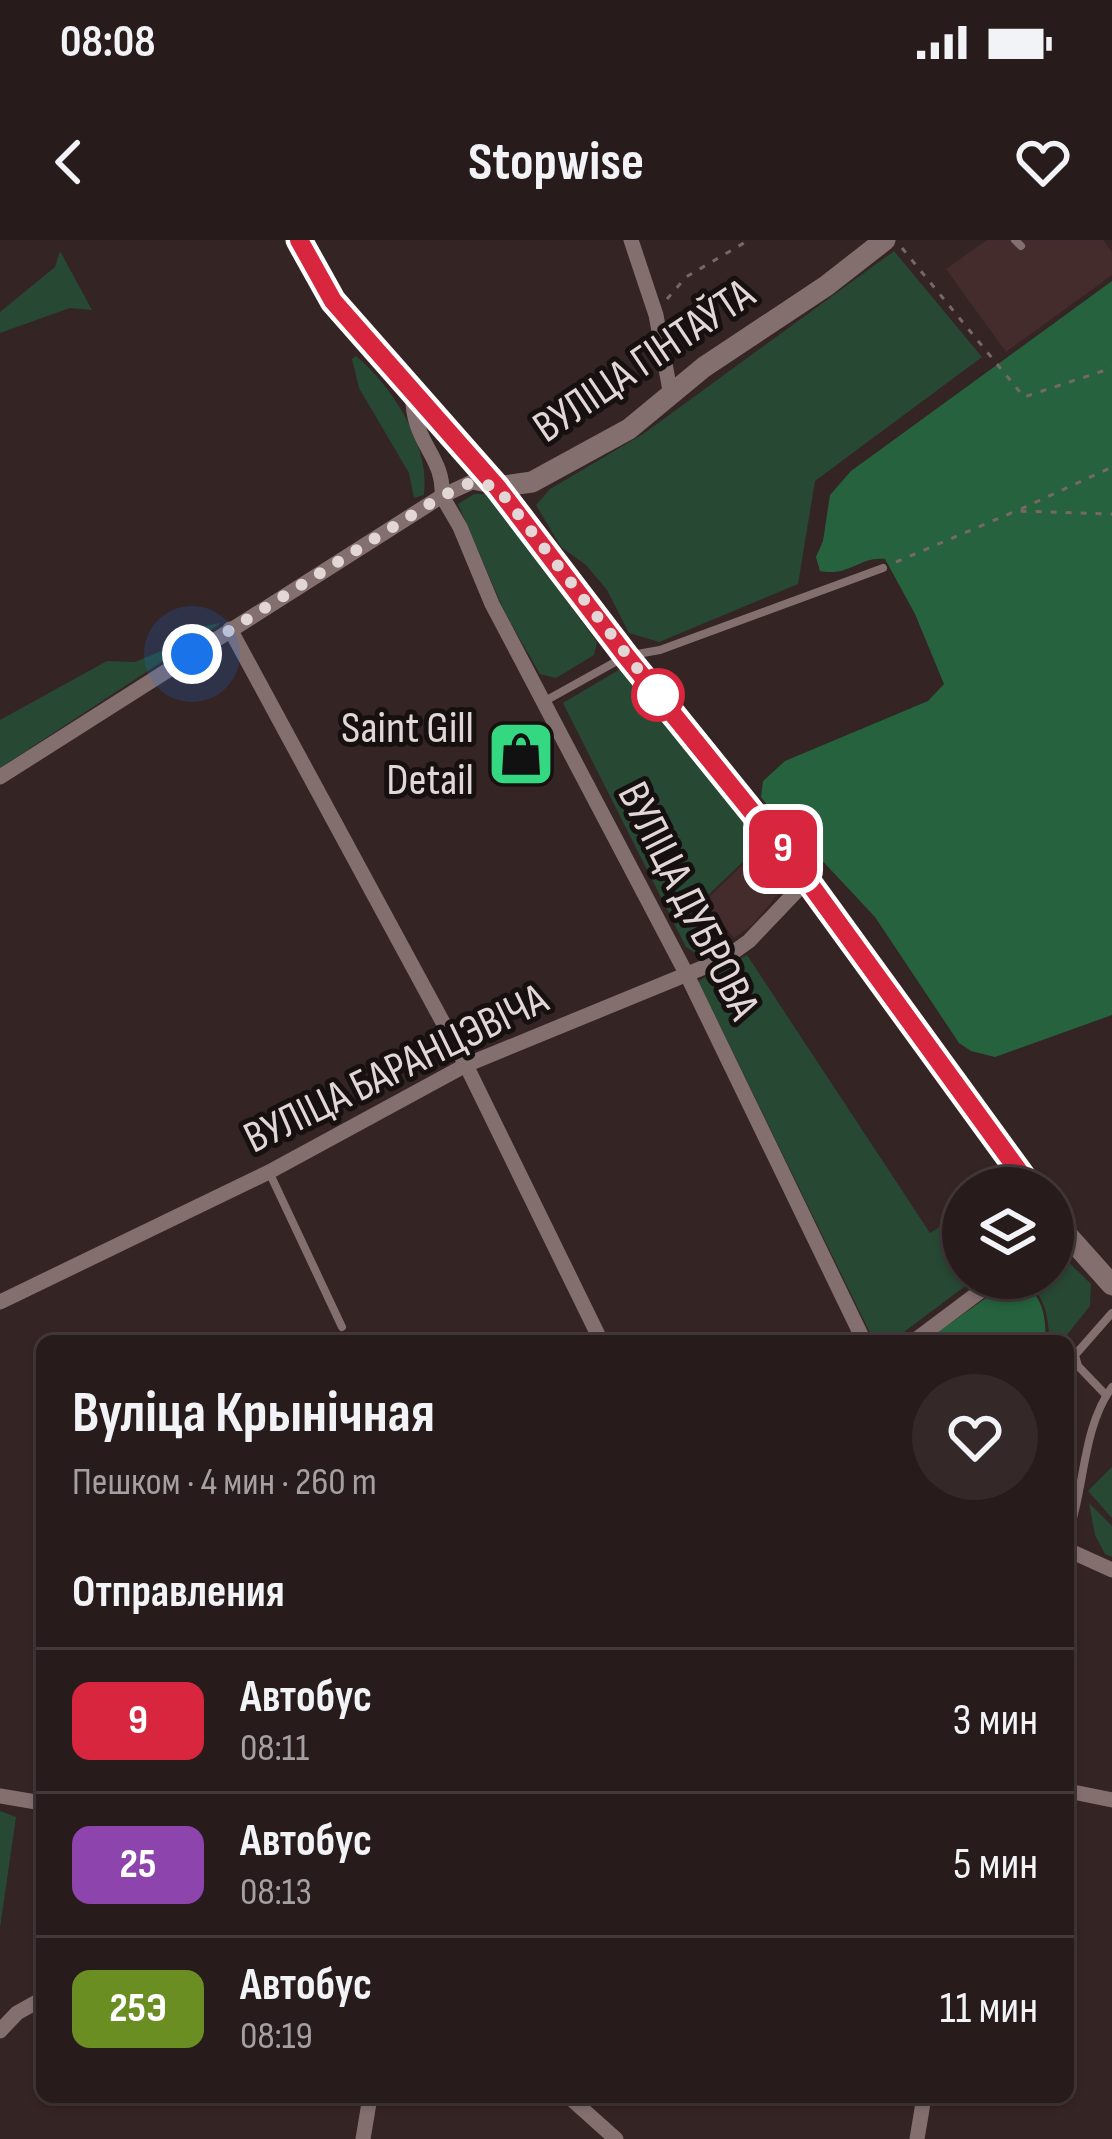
<!DOCTYPE html>
<html lang="ru">
<meta charset="utf-8">
<style>
body{margin:0;font-family:"Sofia Sans Condensed",sans-serif;background:#342828;color:#f1f3f6;height:100vh;display:flex;flex-direction:column;font-size:45px;white-space:nowrap}
*{box-sizing:border-box;margin:0}
p{font-size:39px;color:#a5a1a3}
.icon{flex:none;width:66px;height:66px;fill:none;stroke:currentColor;stroke-width:2;stroke-linecap:round;stroke-linejoin:round}
.map{position:relative;flex:1;overflow:hidden}
.sheet{position:absolute;left:36px;top:1095px;width:1038px;height:768px;display:flex;flex-direction:column;background:#281b1b;border-radius:18px;box-shadow:0 3px 9px #0004,0 0 0 3px #44393a}
.sheet>*{flex:none}
.badge{padding:0 24px;border-radius:18px;font-size:42px;line-height:78px}
.controls{position:absolute;left:942px;top:927px;display:grid;gap:24px}
.controls a{display:grid;place-items:center;width:132px;height:132px;border-radius:50%;background:#281b1b;box-shadow:0 3px 9px #0004,0 0 0 3px #44393a;font-size:60px}
.you{position:absolute;width:60px;height:60px;margin:-30px;border:9px solid #fff;border-radius:50%;background:#1a73e8;box-shadow:0 0 0 18px #1a73e833}
.map>.badge{position:absolute;translate:-50% -50%;box-shadow:0 0 0 6px #fff}
h2{padding:0 36px;font-size:45px;line-height:108px}
.round{display:grid;place-items:center;flex:none;width:126px;height:126px;border-radius:63px;background:#342828}
.summary{display:flex;align-items:center;justify-content:space-between;height:204px;padding:0 36px}
h1{font-size:57px;font-weight:700;line-height:90px}
ul{padding:0;list-style:none}
li{display:flex;align-items:center;gap:36px;height:144px;padding:0 36px;border-top:3px solid #44393a}
li div{flex:1}
li b{display:block;font-size:45px}
li em{font-style:normal}
li .badge{min-width:132px;font-weight:700;text-align:center}
.status{display:flex;justify-content:space-between;align-items:center;height:84px;padding:0 60px;background:#281b1b;direction:ltr}
.status svg{height:33px;fill:currentColor}
header{display:flex;justify-content:space-between;align-items:center;height:156px;padding:0 36px;background:#281b1b;font-size:54px;font-weight:700}
.map>svg:first-child{display:block}
.built{fill:#442c2c}
.green{fill:#274833}
.forest{fill:#26623e}
.lines{fill:none;stroke-linecap:round;stroke-linejoin:round}
.path{stroke:#776868;stroke-width:3;stroke-dasharray:6 9;stroke-linecap:butt}
.lane{stroke:#846f6f;stroke-width:8}
.street{stroke:#846f6f;stroke-width:15}
.secondary{stroke:#846f6f;stroke-width:21}
.line-casing{stroke:#fff;stroke-width:27}
.line{stroke:#d7263d;stroke-width:18}
.walk{stroke:#e2d6d6;stroke-width:12;stroke-dasharray:0 21.6}
.stop-dot{fill:#fff;stroke:#d7263d;stroke-width:6}
.labels{text-anchor:middle;dominant-baseline:central;stroke-width:10;stroke-linejoin:round;paint-order:stroke}
.street-label{font-size:45px;fill:#e2d6d6;stroke:#171010}
.poi-label{font-size:45px;fill:#e2d6d6;stroke:#171010;text-anchor:end}
</style>
<div class="status"><b>08:08</b><svg viewBox="0 0 49 12"><path d="M0 12V9h3v3zM5 12V6h3v6zM10 12V3h3v9zM15 12V0h3v12zM26 1h20v11H26zM47 4h2v5h-2z"/></svg></div>
<header><svg class="icon" aria-label="back" viewBox="0 0 24 24"><path d="M15 5l-7 7 7 7"/></svg>Stopwise<svg class="icon" aria-label="heart" viewBox="0 0 24 24"><path d="M12 20l-8-8c-3-5 5-10 8-4 3-6 11-1 8 4z"/></svg></header>
<div class="map">
<svg width="1112" height="1899" viewBox="0 0 1112 1899">
<rect width="100%" height="100%" fill="#352424"/>
<g class="built">
<polygon points="987,0 1103,0 1112,12 1112,35 1006,112 946,29"/>
<polygon points="748,620 778,654 752,685 734,698 704,662"/>
</g>
<g class="green">
<polygon points="60,11 92,70 70,68 0,93 0,72 55,27"/>
<polygon points="894,11 982,117 815,241 798,344 659,402 629,393 607,350 586,325 561,307 536,265 550,249 643,194"/>
<path d="M356,116C392,146 431,206 424,255L414,258L409,233L359,148L352,119Z"/>
<polygon points="474,254 487,254 597,402 594,415 556,438 540,434 505,373 458,264"/>
<polygon points="221,383 0,528 0,480 107,421 135,422 173,406 204,386"/>
<polygon points="622,428 789,633 787,642 778,649 748,617 702,661 730,700 699,715 686,707 563,463"/>
<polygon points="747,715 930,993 963,972 963,1038 976,1038 892,1101 874,1101 698,741"/>
<path d="M1053,1007L1091,1044L1090,1066L1062,1101H1049C1049,1074 1044,1053 1021,1038H1053Z"/>
<polygon points="1112,1227 1112,1278 1088,1251"/>
<polygon points="1089,1263 1112,1286 1112,1317 1105,1314 1095,1295"/>
<polygon points="0,1571 16,1577 0,1688"/>
</g>
<g class="forest">
<path d="M1112,41V775L995,817L971,811L959,803L875,677L801,598L779,581L761,557L763,541L785,521L928,461L944,444L915,374L885,319C860,316 849,337 820,331L816,317L823,301L830,255L851,231Z"/>
<path d="M1010,1041C1040,1044 1047,1074 1045,1101H925Z"/>
</g>
<g class="lines">
<g class="path">
<polyline points="902,8 1024,157 1112,128"/>
<polyline points="667,59 686,37 749,0"/>
<polyline points="1021,269 1112,227"/>
<polyline points="896,322 1016,271 1112,274"/>
</g>
<g class="lane">
<polyline points="1015,0 1021,6"/>
<polyline points="545,461 626,416 660,410 883,328"/>
<polyline points="270,934 342,1087"/>
<polyline points="1106,1155 1078,1126 1075,1115 1112,1073"/>
<path d="M1068,1295C1085,1248 1082,1188 1112,1147"/>
</g>
<g class="street">
<polyline points="631,0 656,75 671,156"/>
<polyline points="497,247 472,242 442,256 460,287 492,364 687,735 864,1101"/>
<polyline points="230,389 466,825 601,1101"/>
<path d="M0,537L442,256C445,215 410,203 413,151"/>
<polyline points="0,1062 269,932 466,825 724,719 749,701 807,640"/>
<polyline points="914,1101 998,1038"/>
<polyline points="1068,1310 1112,1330"/>
<polyline points="1068,1551 1112,1560"/>
<polyline points="0,1556 42,1563"/>
<polyline points="0,1791 17,1773 42,1759"/>
<polyline points="569,1857 616,1899"/>
<polyline points="363,1899 370,1857"/>
<polyline points="917,1899 924,1857"/>
</g>
<g class="secondary">
<polyline points="299,0 333,61 497,247 626,416 807,640 1031,948"/>
<polyline points="497,247 532,242 629,189 704,127 826,46 885,0"/>
<polyline points="1053,979 1112,1045"/>
</g>
</g>
<g class="lines">
<defs>
<polyline id="line" points="299,0 333,61 497,247 626,416 807,640 1031,948"/>
</defs>
<use href="#line" class="line-casing"/>
<use href="#line" class="line"/>
<polyline class="walk" points="192,414 442,256 472,242 497,247 658,455"/>
</g>
<defs>
<symbol id="shop-square" viewBox="-11 -11 22 22"><rect x="-9" y="-9" width="18" height="18" rx="4" fill="#34d881" stroke="#171010"/><path d="M-5-2.5h2.3a2.7 3.5 0 0 1 5.4 0H5L5.5 6h-11ZM-1.5-2.5h3a1.5 2.3 0 0 0-3 0Z" fill="#111"/></symbol>
</defs>
<g fill-rule="evenodd">
<use href="#shop-square" x="483" y="476" width="76" height="76"/>
</g>
<circle class="stop-dot" cx="658" cy="455" r="24"/>
<g class="labels">
<g class="street-label">
<text transform="translate(644 121) rotate(-34)">ВУЛІЦА ГІНТАЎТА</text>
<text transform="translate(688 661) rotate(63)">ВУЛІЦА ДУБРОВА</text>
<text transform="translate(396 829) rotate(-26)">ВУЛІЦА БАРАНЦЭВІЧА</text>
</g>
<g class="poi-label">
<text x="474" y="488">Saint Gill<tspan x="474" dy="52">Detail</tspan></text>
</g>
</g>
</svg>
<div class="controls">
<a><svg class="icon" aria-label="layers" viewBox="0 0 24 24"><path d="M12 4l9 5-9 5-9-5zM3 14l9 5 9-5"/></svg></a>
</div>
<div class="you" style="left:192px;top:414px"></div>
<b class="badge" style="left:783px;top:609px;background:#d7263d;color:#fff">9</b>
<section class="sheet">
<div class="summary"><div><h1>Вуліца Крынічная</h1><p>Пешком · 4 мин · 260 m</p></div><a class="round"><svg class="icon" aria-label="heart" viewBox="0 0 24 24"><path d="M12 20l-8-8c-3-5 5-10 8-4 3-6 11-1 8 4z"/></svg></a></div>
<h2>Отправления</h2>
<ul>
<li><span class="badge" style="background:#d7263d;color:#fff">9</span><div><b>Автобус</b><p>08:11</p></div><em>3 мин</em></li>
<li><span class="badge" style="background:#8e44ad;color:#fff">25</span><div><b>Автобус</b><p>08:13</p></div><em>5 мин</em></li>
<li><span class="badge" style="background:#6b8e23;color:#fff">25Э</span><div><b>Автобус</b><p>08:19</p></div><em>11 мин</em></li>
</ul>
</section>
</div>
